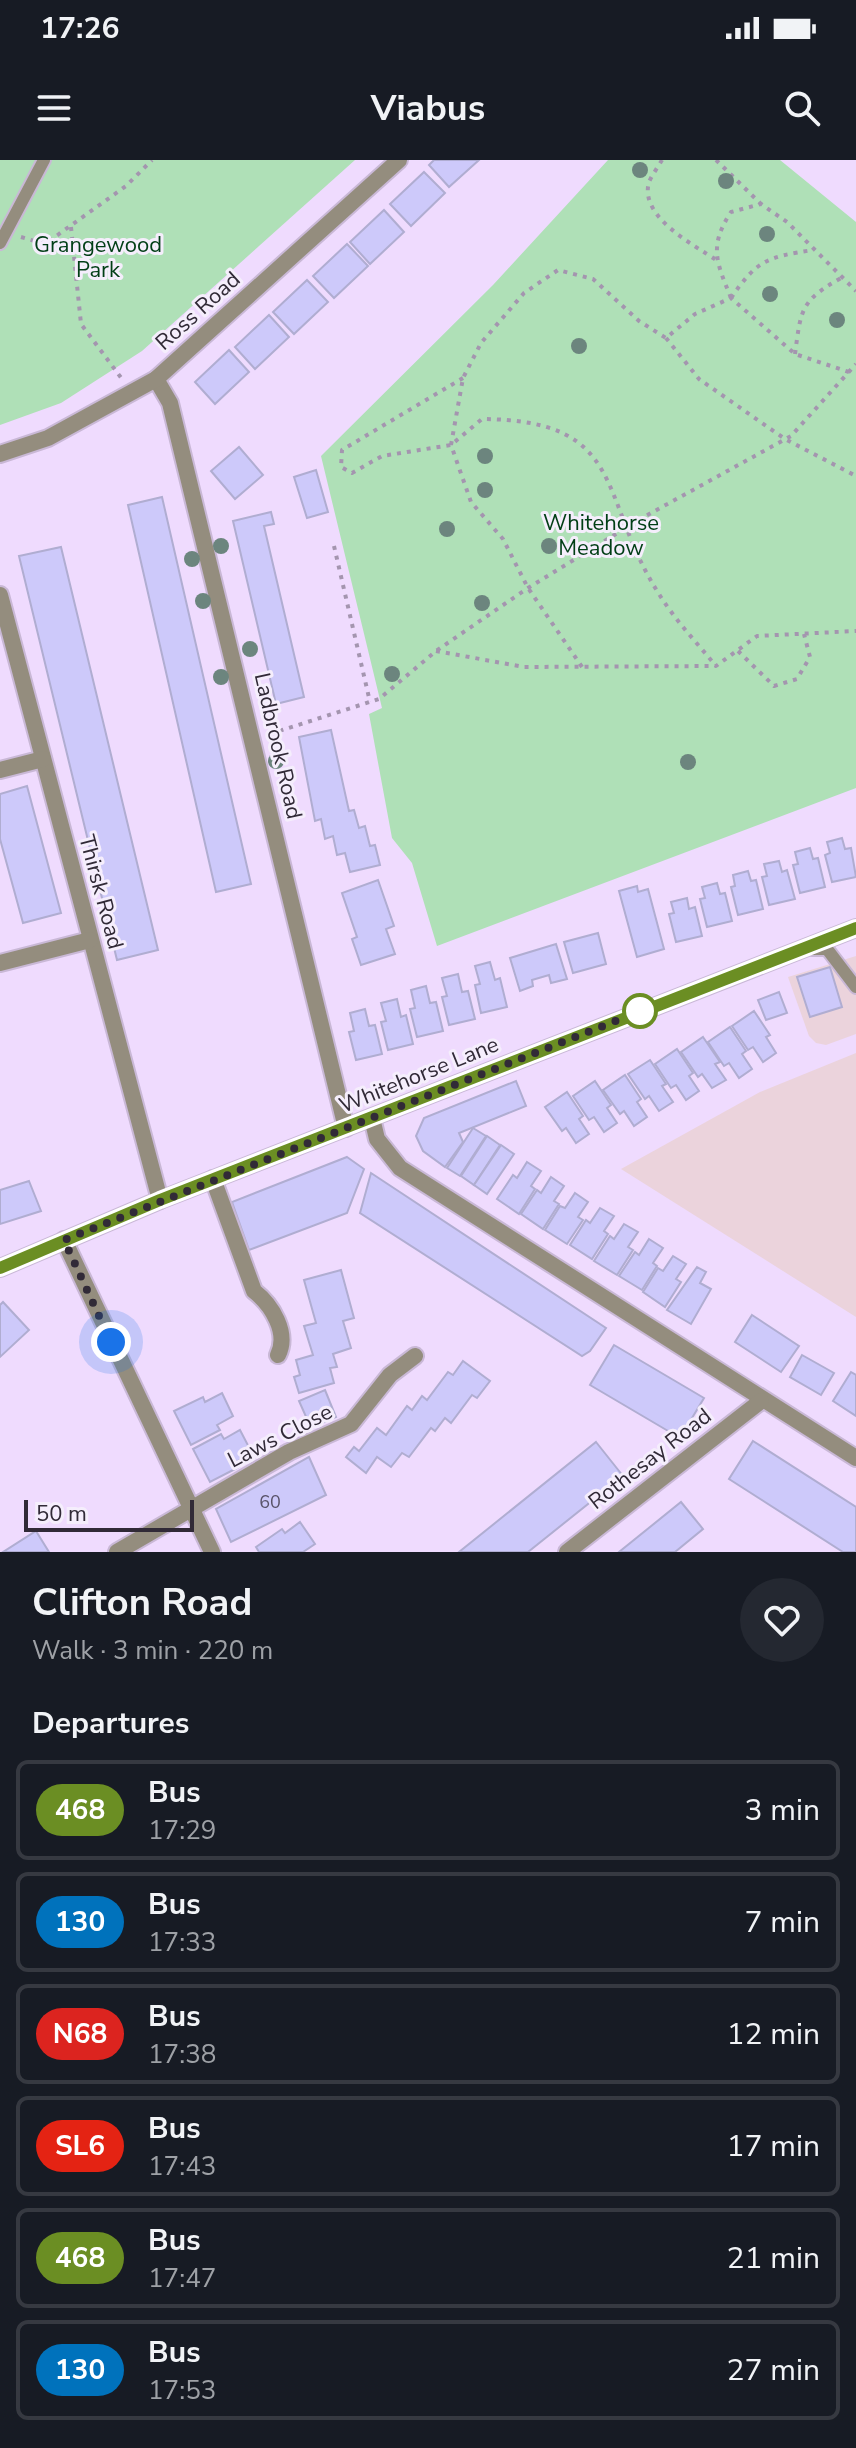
<!DOCTYPE html>
<meta charset="utf-8">
<style>
body{margin:0;font-family:"Nunito Sans",sans-serif;background:#242831;color:#f1f3f6;height:100vh;display:flex;flex-direction:column;font-size:30px;white-space:nowrap}
*{box-sizing:border-box;margin:0}
p{font-size:26px;color:#9ea1a6}
.icon{flex:none;width:44px;height:44px;fill:none;stroke:currentColor;stroke-width:2;stroke-linecap:round;stroke-linejoin:round}
.map{position:relative;height:1392px;overflow:hidden}
.sheet{display:flex;flex-direction:column;background:#171b24;flex:1}
.sheet>*{flex:none}
.badge{padding:0 16px;border-radius:26px;font-size:28px;line-height:52px}
.scale{position:absolute;left:24px;bottom:20px;width:170px;box-sizing:border-box;padding-left:8px;border:4px solid #312a37;border-top:0;font-size:22px;line-height:28px;white-space:nowrap;color:#312a37;-webkit-text-stroke:6px #f5eefc;paint-order:stroke}
.you{position:absolute;width:40px;height:40px;margin:-20px;border:6px solid #fff;border-radius:50%;background:#1a73e8;box-shadow:0 0 0 12px #1a73e833}
.map>.badge{position:absolute;translate:-50% -50%;box-shadow:0 0 0 4px #fff}
h2{padding:0 32px;font-size:30px;line-height:72px}
.round{display:grid;place-items:center;flex:none;width:84px;height:84px;border-radius:42px;background:#242831}
.headline{display:flex;align-items:center;justify-content:space-between;height:136px;padding:0 32px}
h1{font-size:38px;font-weight:700;line-height:60px}
ul{padding:0;list-style:none}
li{display:flex;align-items:center;gap:24px;height:100px;margin:0 16px 12px;padding:0 16px;border:4px solid #363941;border-radius:12px}
li div{flex:1}
li b{display:block;font-size:30px}
li em{font-style:normal}
li .badge{min-width:88px;font-weight:700;text-align:center}
.status{display:flex;justify-content:space-between;align-items:center;height:56px;padding:0 40px;background:#171b24;direction:ltr}
.status svg{height:22px;fill:currentColor}
header{display:flex;justify-content:space-between;align-items:center;height:104px;padding:0 32px;background:#171b24;font-size:36px;font-weight:700}
.map>svg:first-child{display:block}
.commercial{fill:#ebd3dc}
.green{fill:#afe0b7}
.building{fill:#cdc9fa;stroke:#b0add1;stroke-width:2}
.lines{fill:none;stroke-linecap:round;stroke-linejoin:round}
.lane-casing{stroke:#c9b8d6;stroke-width:16}
.street-casing{stroke:#c9b8d6;stroke-width:20}
.secondary-casing{stroke:#c9b8d6;stroke-width:20}
.path{stroke:#a495af;stroke-width:4;stroke-dasharray:4 6;stroke-linecap:butt}
.lane{stroke:#948d7e;stroke-width:12}
.street{stroke:#948d7e;stroke-width:16}
.secondary{stroke:#6d634e;stroke-width:16}
.tree{fill:#6c857e}
.line-casing{stroke:#fff;stroke-width:18}
.line{stroke:#6b8e23;stroke-width:12}
.walk{stroke:#312a37;stroke-width:8;stroke-dasharray:0 14.4}
.stop-dot{fill:#fff;stroke:#6b8e23;stroke-width:4}
.labels{text-anchor:middle;dominant-baseline:central;stroke-width:6;stroke-linejoin:round;paint-order:stroke}
.number-label{font-size:18px;fill:#585268}
.park-label{font-size:22px;fill:#003e15;stroke:#f5eefc}
.street-label{font-size:22px;fill:#312a37;stroke:#f5eefc}
</style>
<div class="status"><b>17:26</b><svg viewBox="0 0 49 12"><path d="M0 12V9h3v3zM5 12V6h3v6zM10 12V3h3v9zM15 12V0h3v12zM26 1h20v11H26zM47 4h2v5h-2z"/></svg></div>
<header><svg class="icon" aria-label="menu" viewBox="0 0 24 24"><path d="M4 6h16M4 12h16M4 18h16"/></svg>Viabus<svg class="icon" aria-label="search" viewBox="0 0 24 24"><circle cx="10" cy="10" r="6"/><path d="M15 15l6 6"/></svg></header>
<div class="map">
<svg width="856" height="1392" viewBox="0 0 856 1392">
<rect width="100%" height="100%" fill="#efdbfe"/>
<g class="commercial">
<polygon points="856,796 856,874 826,885 816,883 809,876 788,817"/>
<polygon points="856,893 856,1157 621,1009 760,932"/>
</g>
<g class="green">
<polygon points="0,0 355,0 142,191 61,243 0,265"/>
<polygon points="608,0 780,0 856,62 856,628 437,786 412,703 392,678 369,554 382,548 321,296 493,125"/>
</g>
<g class="building">
<polygon points="434,0 479,0 449,27 429,5"/>
<polygon points="424,12 445,33 411,66 390,44"/>
<polygon points="384,50 404,72 370,104 350,82"/>
<polygon points="347,84 368,106 334,138 313,116"/>
<polygon points="307,120 328,142 294,174 273,152"/>
<polygon points="269,155 289,177 255,209 235,187"/>
<polygon points="229,190 249,212 215,244 195,222"/>
<polygon points="239,287 263,315 235,339 211,311"/>
<polygon points="316,310 328,352 307,358 294,317"/>
<polygon points="162,337 251,724 216,732 128,345"/>
<polygon points="271,352 274,364 264,366 304,537 276,544 233,361"/>
<polygon points="61,387 158,790 117,800 19,396"/>
<polygon points="331,570 349,651 354,650 359,668 365,666 370,686 375,685 380,705 350,712 345,693 337,695 333,676 325,679 321,659 315,661 299,577"/>
<polygon points="27,626 61,753 23,763 0,679 0,634"/>
<polygon points="842,678 845,689 851,688 856,717 832,722 825,695 830,693 827,682"/>
<polygon points="810,688 813,699 818,698 825,727 800,733 793,705 798,704 795,692"/>
<polygon points="779,701 782,712 787,710 795,739 769,745 762,717 767,716 764,704"/>
<polygon points="748,711 751,721 756,720 763,749 738,755 731,727 735,726 733,715"/>
<polygon points="378,720 394,766 386,769 395,794 361,805 352,779 357,777 342,733"/>
<polygon points="717,723 720,734 725,733 732,761 707,767 700,739 705,738 702,727"/>
<polygon points="637,726 638,732 648,729 664,789 637,797 619,731"/>
<polygon points="687,738 689,749 695,747 702,776 676,782 669,754 674,753 671,742"/>
<polygon points="598,773 606,804 573,813 564,782"/>
<polygon points="556,784 567,819 551,823 549,815 532,820 533,826 520,831 510,798"/>
<polygon points="490,802 495,820 500,818 507,847 481,853 475,825 480,824 475,806"/>
<polygon points="830,807 842,847 810,857 797,817"/>
<polygon points="458,814 462,832 468,831 475,859 449,865 442,837 447,836 442,818"/>
<polygon points="426,826 430,843 436,842 443,871 417,877 410,849 415,848 411,830"/>
<polygon points="779,832 787,853 766,860 758,840"/>
<polygon points="397,839 401,857 406,855 413,884 388,890 381,862 386,861 381,843"/>
<polygon points="365,849 369,866 375,865 382,894 356,900 349,872 354,871 350,853"/>
<polygon points="754,851 770,875 766,877 776,893 763,902 753,887 748,890 732,866"/>
<polygon points="730,867 746,891 742,894 752,909 739,918 729,903 724,906 708,882"/>
<polygon points="703,877 720,902 715,904 726,920 712,928 702,914 698,917 681,892"/>
<polygon points="677,889 693,913 689,916 699,931 686,940 676,925 671,928 655,904"/>
<polygon points="650,900 666,924 662,926 673,942 659,951 649,936 645,939 628,914"/>
<polygon points="625,915 641,939 637,942 647,957 634,966 624,951 620,954 603,930"/>
<polygon points="516,921 526,946 459,973 463,982 445,1007 423,991 416,976 424,958"/>
<polygon points="595,921 611,945 607,948 617,963 604,972 594,957 589,960 573,936"/>
<polygon points="567,932 583,956 579,959 589,974 576,983 566,968 562,971 545,947"/>
<polygon points="473,968 486,976 460,1016 447,1008"/>
<polygon points="487,976 500,985 474,1025 461,1016"/>
<polygon points="501,985 514,994 487,1034 474,1025"/>
<polygon points="347,997 364,1009 347,1053 249,1090 232,1042"/>
<polygon points="527,1002 541,1011 531,1026 535,1029 519,1054 497,1039 513,1015 517,1018"/>
<polygon points="371,1013 606,1168 590,1191 582,1196 360,1053"/>
<polygon points="551,1017 564,1026 554,1041 559,1044 543,1069 521,1054 537,1030 541,1033"/>
<polygon points="29,1021 41,1051 0,1064 0,1030"/>
<polygon points="575,1033 588,1042 578,1057 583,1060 567,1084 545,1070 560,1046 565,1048"/>
<polygon points="600,1048 614,1056 604,1071 608,1074 592,1099 570,1085 586,1060 590,1063"/>
<polygon points="624,1064 638,1072 628,1087 633,1090 617,1115 594,1101 610,1076 614,1079"/>
<polygon points="649,1079 663,1088 653,1103 657,1106 642,1130 619,1116 635,1092 639,1095"/>
<polygon points="673,1096 686,1104 676,1119 681,1122 665,1147 643,1132 658,1108 663,1111"/>
<polygon points="697,1107 706,1112 700,1123 711,1129 691,1164 667,1150"/>
<polygon points="341,1110 354,1158 343,1161 351,1188 333,1194 337,1207 330,1208 334,1223 299,1233 294,1217 300,1215 296,1200 313,1195 304,1166 316,1163 304,1120"/>
<polygon points="3,1142 29,1170 0,1197 0,1145"/>
<polygon points="752,1155 799,1186 781,1212 735,1182"/>
<polygon points="614,1185 704,1238 680,1278 590,1225"/>
<polygon points="802,1195 834,1213 821,1235 790,1217"/>
<polygon points="463,1201 490,1221 477,1238 472,1235 451,1263 445,1258 435,1271 431,1268 409,1297 402,1293 391,1307 377,1297 366,1313 346,1297 354,1287 359,1291 377,1268 386,1275 407,1246 412,1250 422,1236 427,1240 448,1212 453,1215"/>
<polygon points="851,1212 856,1215 856,1256 833,1241"/>
<polygon points="325,1230 336,1257 311,1268 299,1241"/>
<polygon points="222,1233 233,1256 217,1265 220,1270 191,1285 174,1251 203,1237 205,1242"/>
<polygon points="240,1270 252,1293 236,1302 239,1307 210,1322 193,1289 221,1274 224,1279"/>
<polygon points="753,1281 856,1347 856,1392 843,1392 729,1319"/>
<polygon points="596,1282 623,1316 528,1392 459,1392"/>
<polygon points="309,1297 326,1335 231,1382 216,1349"/>
<polygon points="681,1342 703,1369 675,1392 619,1392"/>
<polygon points="300,1362 315,1384 303,1392 259,1392 256,1387 282,1369 285,1373"/>
<polygon points="36,1371 49,1392 3,1392"/>
</g>
<g class="lines">
<defs>
<g id="lane">
<polyline points="0,83 44,0"/>
<polyline points="812,789 827,789 856,827"/>
</g>
<g id="street">
<polyline points="156,219 170,243 346,968"/>
<polyline points="0,294 48,278 156,219 399,0"/>
<polyline points="0,435 160,1040"/>
<polyline points="0,610 43,599"/>
<polyline points="0,803 90,780"/>
<polyline points="372,958 377,979 400,1008 856,1298"/>
<path d="M213,1019L254,1131C272,1145 289,1173 278,1195"/>
<polyline points="64,1080 212,1392"/>
<polyline points="117,1392 289,1292 351,1264 390,1215 415,1196"/>
<polyline points="567,1392 761,1241"/>
</g>
<polyline id="secondary" points="0,1108 160,1040 856,768"/>
</defs>
<use href="#lane" class="lane-casing"/>
<use href="#street" class="street-casing"/>
<use href="#secondary" class="secondary-casing"/>
<g class="path">
<path d="M662,0C658,7 652,15 649,22C639,57 693,84 716,100"/>
<polyline points="716,0 761,44"/>
<polyline points="71,67 81,164 122,219"/>
<polyline points="21,77 45,84 126,26 152,0"/>
<path d="M731,138C717,103 708,87 731,52L761,44L787,62L856,131"/>
<path d="M731,138C757,100 767,97 813,90"/>
<polyline points="666,178 699,219 729,240 785,279 856,316"/>
<path d="M795,194C801,150 800,141 841,118"/>
<path d="M463,218L342,290L341,307L352,313L382,296L451,285L482,259C629,260 597,338 659,434C675,460 697,483 716,506"/>
<polyline points="334,386 370,542"/>
<polyline points="436,491 524,507 716,506 757,476 856,471"/>
<polyline points="738,491 774,526 797,519 810,497 804,474"/>
<polyline points="582,507 528,428 503,379 471,342 451,285 463,218 481,183 524,133 558,110 593,119 639,161 666,178 695,154 731,138 795,194 849,212"/>
<polyline points="270,574 379,539 436,491 528,428 642,358 791,276 856,204"/>
</g>
<use href="#lane" class="lane"/>
<use href="#street" class="street"/>
<use href="#secondary" class="secondary"/>
</g>
<g class="tree">
<circle cx="640" cy="10" r="8"/>
<circle cx="726" cy="21" r="8"/>
<circle cx="767" cy="74" r="8"/>
<circle cx="770" cy="134" r="8"/>
<circle cx="837" cy="160" r="8"/>
<circle cx="579" cy="186" r="8"/>
<circle cx="485" cy="296" r="8"/>
<circle cx="485" cy="330" r="8"/>
<circle cx="447" cy="369" r="8"/>
<circle cx="221" cy="386" r="8"/>
<circle cx="549" cy="386" r="8"/>
<circle cx="192" cy="399" r="8"/>
<circle cx="203" cy="441" r="8"/>
<circle cx="482" cy="443" r="8"/>
<circle cx="250" cy="489" r="8"/>
<circle cx="392" cy="514" r="8"/>
<circle cx="221" cy="517" r="8"/>
<circle cx="276" cy="601" r="8"/>
<circle cx="688" cy="602" r="8"/>
</g>
<g class="lines">
<defs>
<polyline id="line" points="0,1108 160,1040 856,768"/>
</defs>
<use href="#line" class="line-casing"/>
<use href="#line" class="line"/>
<polyline class="walk" points="111,1182 64,1080 651,847 640,851"/>
</g>
<circle class="stop-dot" cx="640" cy="851" r="16"/>
<g class="labels">
<g class="number-label">
<text x="270" y="1342">60</text>
</g>
<g class="park-label">
<text x="98" y="85">Grangewood<tspan x="98" dy="25">Park</tspan></text>
<text x="601" y="363">Whitehorse<tspan x="601" dy="25">Meadow</tspan></text>
</g>
<g class="street-label">
<text transform="translate(198 151) rotate(-42)">Ross Road</text>
<text transform="translate(278 586) rotate(77)">Ladbrook Road</text>
<text transform="translate(101 732) rotate(75)">Thirsk Road</text>
<text transform="translate(419 915) rotate(-22)">Whitehorse Lane</text>
<text transform="translate(280 1276) rotate(-27)">Laws Close</text>
<text transform="translate(650 1299) rotate(-38)">Rothesay Road</text>
</g>
</g>
</svg>
<div class="scale">50 m</div>
<div class="you" style="left:111px;top:1182px"></div>
</div>
<section class="sheet">
<div class="headline"><div><h1>Clifton Road</h1><p>Walk · 3 min · 220 m</p></div><a class="round"><svg class="icon" aria-label="heart" viewBox="0 0 24 24"><path d="M12 20l-8-8c-3-5 5-10 8-4 3-6 11-1 8 4z"/></svg></a></div>
<h2>Departures</h2>
<ul>
<li><span class="badge" style="background:#6b8e23;color:#fff">468</span><div><b>Bus</b><p>17:29</p></div><em>3 min</em></li>
<li><span class="badge" style="background:#0072bc;color:#fff">130</span><div><b>Bus</b><p>17:33</p></div><em>7 min</em></li>
<li><span class="badge" style="background:#dc241f;color:#fff">N68</span><div><b>Bus</b><p>17:38</p></div><em>12 min</em></li>
<li><span class="badge" style="background:#e42313;color:#fff">SL6</span><div><b>Bus</b><p>17:43</p></div><em>17 min</em></li>
<li><span class="badge" style="background:#6b8e23;color:#fff">468</span><div><b>Bus</b><p>17:47</p></div><em>21 min</em></li>
<li><span class="badge" style="background:#0072bc;color:#fff">130</span><div><b>Bus</b><p>17:53</p></div><em>27 min</em></li>
</ul>
</section>
